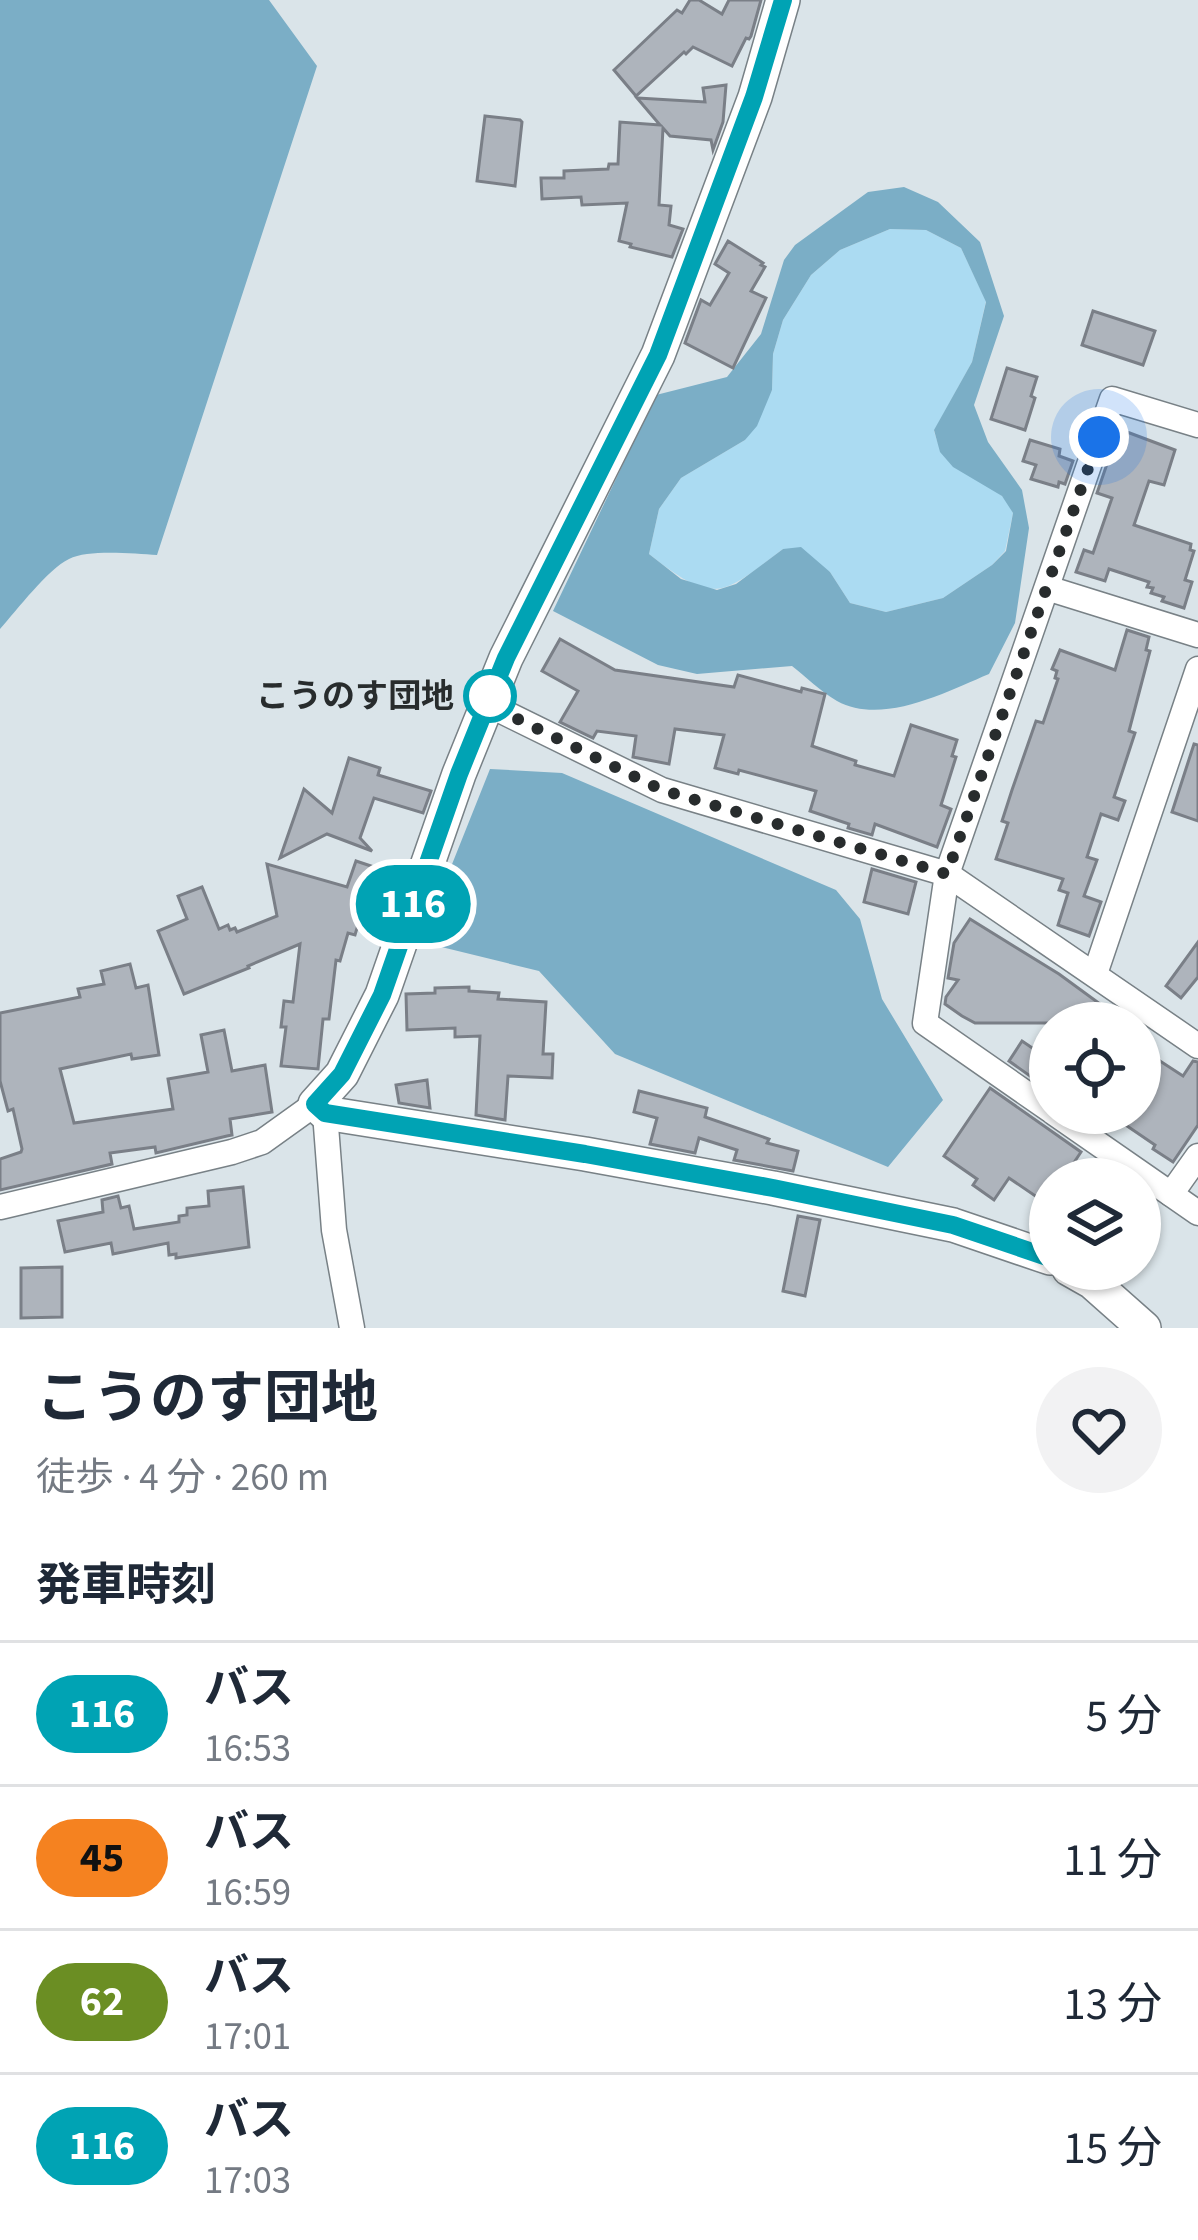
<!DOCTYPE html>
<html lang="ja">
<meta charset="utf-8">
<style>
body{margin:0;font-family:"Source Sans 3","Noto Sans JP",sans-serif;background:#f2f2f3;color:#1f2937;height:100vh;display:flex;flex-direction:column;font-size:45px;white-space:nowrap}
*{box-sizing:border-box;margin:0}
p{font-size:39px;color:#747a83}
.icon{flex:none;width:66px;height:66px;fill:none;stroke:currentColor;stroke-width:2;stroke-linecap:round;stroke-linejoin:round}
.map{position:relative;height:1328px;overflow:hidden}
.panel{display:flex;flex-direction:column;background:#fff;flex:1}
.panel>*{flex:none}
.badge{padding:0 24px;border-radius:39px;font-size:42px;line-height:78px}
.controls{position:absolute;left:1029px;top:1002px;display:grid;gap:24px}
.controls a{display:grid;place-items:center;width:132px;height:132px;border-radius:50%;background:#fff;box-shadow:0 3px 9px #0004;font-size:60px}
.you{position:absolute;width:60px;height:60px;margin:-30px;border:9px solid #fff;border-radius:50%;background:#1a73e8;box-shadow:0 0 0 18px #1a73e833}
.map>.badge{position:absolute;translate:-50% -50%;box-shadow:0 0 0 6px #fff}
h2{padding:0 36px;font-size:45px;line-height:108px}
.round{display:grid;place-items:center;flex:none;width:126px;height:126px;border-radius:63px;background:#f2f2f3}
.headline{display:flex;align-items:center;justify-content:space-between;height:204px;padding:0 36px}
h1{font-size:57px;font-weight:700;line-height:90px}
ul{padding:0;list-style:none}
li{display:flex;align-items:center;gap:36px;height:144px;padding:0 36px;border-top:3px solid #e0e1e3}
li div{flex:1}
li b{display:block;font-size:45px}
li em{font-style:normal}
li .badge{min-width:132px;font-weight:700;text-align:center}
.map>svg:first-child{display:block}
.green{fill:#abdbf2}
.forest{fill:#7baec6;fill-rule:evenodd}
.building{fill:#aeb4bc;stroke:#7a7f87;stroke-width:3}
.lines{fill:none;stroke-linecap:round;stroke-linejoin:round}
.minor-casing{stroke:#788186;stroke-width:27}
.major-casing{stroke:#788186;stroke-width:36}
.minor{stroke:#fff;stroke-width:24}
.major{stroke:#fff;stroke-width:33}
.line-casing{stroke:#fff;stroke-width:27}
.line{stroke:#00a3b4;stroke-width:18}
.walk{stroke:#282c2d;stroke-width:12;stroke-dasharray:0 21.6}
.stop-dot{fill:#fff;stroke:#00a3b4;stroke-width:6}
.labels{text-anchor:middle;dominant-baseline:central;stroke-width:9;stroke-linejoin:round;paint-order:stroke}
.stop-label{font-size:33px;font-weight:bold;fill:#282c2d;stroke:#dae4e9;text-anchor:end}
</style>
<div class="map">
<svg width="1198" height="1328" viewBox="0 0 1198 1328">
<rect width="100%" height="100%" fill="#dae4e9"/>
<path class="green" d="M890,229L926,230L961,248L986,301L972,362L934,431C948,482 973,467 1002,496C1007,501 1010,507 1013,513L1005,551L992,565L943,598L886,612L850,603L830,572L783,549C721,596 715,606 649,554L659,509L681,478L745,440L772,390L773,354L783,320L811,275L840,250Z"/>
<g class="forest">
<path d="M0,0H269L317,66L157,555C134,554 89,549 69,559C48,569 17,610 0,629Z"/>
<path d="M904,187L938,202L980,242L1004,316L974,405L988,442L1022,490L1029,528L1015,623L989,674C946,692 882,726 837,701C821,692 806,677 792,666L697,674L658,665L553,611L656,395L727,377L761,334L784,260L795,245L868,192ZM890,229L926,230L961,248L986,302L972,362L934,430L940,452L953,467L1002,496L1013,513L1006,551L992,565L943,598L886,612L850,603L830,572L801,547L783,549L736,584L717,590L681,579L649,554L659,509L681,478L745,440L757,426L772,390L773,354L783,320L811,275L840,250Z"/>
<polygon points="490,769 562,773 836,890 860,919 882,999 943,1100 888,1167 615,1054 539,971 421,942"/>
</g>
<g class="building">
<polygon points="690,0 699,0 722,14 729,0 761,0 751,36 749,39 746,38 732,66 693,47 686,54 684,52 636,96 614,70 677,10 682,13"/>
<polygon points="726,85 723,122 713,150 711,140 670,136 663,128 659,205 671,206 669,225 683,229 672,257 630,247 631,244 619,241 627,203 582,205 581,197 542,199 541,178 564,178 564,171 608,169 609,164 618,164 620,122 660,125 637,98 705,102 703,88"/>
<polygon points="485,116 520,120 522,122 515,186 477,181"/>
<polygon points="728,241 763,263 761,265 765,267 751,291 766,298 733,368 685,343 701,300 710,305 729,273 715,264"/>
<polygon points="1093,311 1155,331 1143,365 1082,345"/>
<polygon points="1007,368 1037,377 1031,396 1035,398 1025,430 991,419"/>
<polygon points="1119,429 1175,450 1164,485 1149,481 1134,525 1191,544 1190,550 1194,551 1185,580 1192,582 1184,608 1162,601 1164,597 1151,593 1153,588 1147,587 1149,582 1109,569 1105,581 1076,572 1084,550 1093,553 1112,498 1097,493"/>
<polygon points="1030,440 1060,449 1059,456 1073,461 1065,484 1059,482 1058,487 1031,479 1036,465 1023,461"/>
<polygon points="1127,630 1149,637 1146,650 1150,651 1129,731 1135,733 1114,797 1125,801 1118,820 1101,814 1087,857 1097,860 1084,896 1101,902 1089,936 1058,925 1068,893 1059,890 1063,879 996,859 1008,823 1002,821 1012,790 1036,721 1043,723 1058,679 1055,678 1057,671 1052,669 1060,650 1115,670"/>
<polygon points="560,639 615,670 734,687 738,675 801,692 802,688 825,694 812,746 856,761 855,765 894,776 911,725 957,740 952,756 956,757 941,805 951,809 937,847 875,824 872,835 848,828 849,824 810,811 816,791 739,770 738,774 715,768 724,735 675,729 669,764 633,757 636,736 597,731 593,738 560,722 578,691 542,671"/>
<polygon points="1194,744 1198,745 1198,821 1172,812"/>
<polygon points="349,758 380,768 378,775 431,791 423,813 374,798 360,838 372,851 327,834 280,858 304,789 332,813"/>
<polygon points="356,861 380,869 372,892 368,891 355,935 348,933 340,961 336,960 329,1019 323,1019 318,1069 281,1066 286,1027 281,1027 284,1001 293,1002 300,944 248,966 249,968 184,994 158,931 187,919 178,896 202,887 219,929 228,925 230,930 235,928 237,932 277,916 267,864 347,887"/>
<polygon points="872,869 916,882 908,914 864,902"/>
<polygon points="970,919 1059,974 1126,1023 975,1023 962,1016 945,1004 946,997 958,980 948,978 954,943"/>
<polygon points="1198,942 1198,977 1181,998 1166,986"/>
<polygon points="130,964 136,988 148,985 159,1055 132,1059 131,1054 60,1069 74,1123 173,1109 168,1079 208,1072 201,1035 224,1030 232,1071 265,1065 272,1112 230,1119 232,1135 227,1136 156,1153 155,1147 110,1153 112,1164 0,1190 0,1159 21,1152 22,1149 13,1109 8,1111 0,1081 0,1013 80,997 78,989 104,984 101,971"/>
<polygon points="469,987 469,991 499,993 498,999 546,1002 543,1054 553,1054 552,1078 508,1076 505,1120 476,1115 480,1036 455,1037 455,1028 407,1030 406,994 435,993 435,988"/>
<polygon points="1022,1041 1050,1060 1050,1084 1047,1088 1009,1061"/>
<polygon points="1140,1048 1183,1076 1193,1061 1198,1062 1198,1125 1173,1162 1153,1149 1155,1145 1108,1113 1140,1113"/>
<polygon points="427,1080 430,1108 399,1103 396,1085"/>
<polygon points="990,1088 1081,1152 1063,1179 1050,1179 1050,1206 1009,1178 994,1200 973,1185 977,1179 944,1156"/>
<polygon points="639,1091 707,1108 705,1117 769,1139 767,1143 798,1151 793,1171 734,1160 737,1150 699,1138 695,1153 650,1144 657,1118 634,1112"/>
<polygon points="243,1187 249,1247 176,1258 176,1254 169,1255 168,1243 113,1254 111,1243 65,1252 58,1221 103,1212 102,1200 118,1196 121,1208 129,1206 134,1229 179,1222 179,1216 187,1215 187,1208 209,1206 208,1191"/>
<polygon points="798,1216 820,1220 805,1296 783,1291"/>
<polygon points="62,1267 62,1317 21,1318 21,1268"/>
</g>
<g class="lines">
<defs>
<g id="minor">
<polyline points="1047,588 1198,635"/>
<polyline points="487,704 662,790 947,874 1198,1046"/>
<polyline points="1095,974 1198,669"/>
<polyline points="1050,1110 925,1023 947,874 1112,399 1198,425"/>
<polyline points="325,1113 334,1230 352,1328"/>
<polyline points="1054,1113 1198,1213"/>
<polyline points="1171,1194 1198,1156"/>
<polyline points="0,1207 232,1152 262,1142 315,1104"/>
</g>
<g id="major">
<polyline points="783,0 755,97 658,355 506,658 459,774 382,995 342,1074 315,1104 325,1113 585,1154 773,1188 953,1225 1050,1258"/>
<polyline points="1069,1269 1092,1282 1144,1328"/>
</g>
</defs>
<use href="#minor" class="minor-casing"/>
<use href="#major" class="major-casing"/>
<use href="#minor" class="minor"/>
<use href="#major" class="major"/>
</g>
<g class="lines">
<defs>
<polyline id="line" points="783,0 754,97 658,355 506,658 459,774 382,995 342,1074 315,1104 325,1113 585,1154 773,1188 953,1225 1050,1258"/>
</defs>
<use href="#line" class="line-casing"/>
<use href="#line" class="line"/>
<polyline class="walk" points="490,696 487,704 662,790 947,874 1099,437"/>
</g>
<circle class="stop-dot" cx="490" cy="696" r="24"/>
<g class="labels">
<g class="stop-label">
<text x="454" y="696">こうのす団地</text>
</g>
</g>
</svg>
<div class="controls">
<a><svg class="icon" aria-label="locate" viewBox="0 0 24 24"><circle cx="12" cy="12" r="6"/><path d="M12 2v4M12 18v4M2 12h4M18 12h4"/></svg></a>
<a><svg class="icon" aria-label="layers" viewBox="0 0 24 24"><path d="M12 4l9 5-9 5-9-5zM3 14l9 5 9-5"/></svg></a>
</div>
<div class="you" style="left:1099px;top:437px"></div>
<b class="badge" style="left:413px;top:904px;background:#00a3b4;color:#fff">116</b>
</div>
<section class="panel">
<div class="headline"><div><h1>こうのす団地</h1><p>徒歩 · 4 分 · 260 m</p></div><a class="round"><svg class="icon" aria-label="heart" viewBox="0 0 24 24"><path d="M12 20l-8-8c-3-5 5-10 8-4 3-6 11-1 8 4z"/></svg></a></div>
<h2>発車時刻</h2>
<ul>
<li><span class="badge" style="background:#00a3b4;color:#fff">116</span><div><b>バス</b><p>16:53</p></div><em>5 分</em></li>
<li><span class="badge" style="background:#f58220;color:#111">45</span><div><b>バス</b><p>16:59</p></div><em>11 分</em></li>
<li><span class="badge" style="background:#6b8e23;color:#fff">62</span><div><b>バス</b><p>17:01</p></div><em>13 分</em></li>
<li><span class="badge" style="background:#00a3b4;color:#fff">116</span><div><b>バス</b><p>17:03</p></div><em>15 分</em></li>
</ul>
</section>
